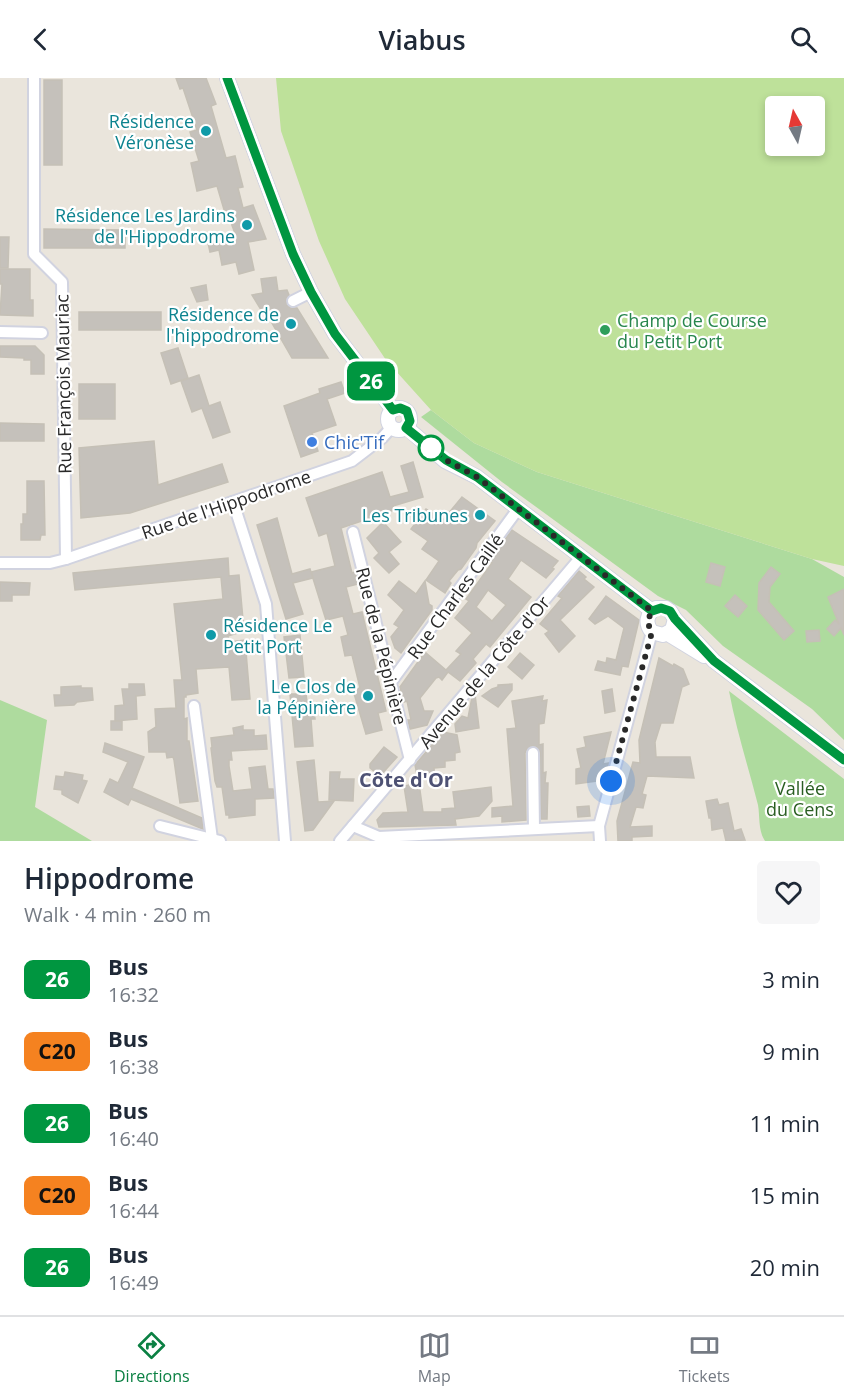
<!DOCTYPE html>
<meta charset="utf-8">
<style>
body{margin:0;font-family:"Open Sans",sans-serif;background:#f6f6f7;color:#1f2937;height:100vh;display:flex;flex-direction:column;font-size:22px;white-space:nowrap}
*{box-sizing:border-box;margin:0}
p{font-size:20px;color:#747a83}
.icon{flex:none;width:33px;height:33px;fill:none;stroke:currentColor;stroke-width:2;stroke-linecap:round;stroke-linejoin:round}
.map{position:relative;height:763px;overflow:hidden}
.side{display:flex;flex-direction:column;background:#fff;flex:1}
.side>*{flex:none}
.badge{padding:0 12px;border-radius:9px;font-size:21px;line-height:39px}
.needle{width:39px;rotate:352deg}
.tools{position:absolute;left:765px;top:18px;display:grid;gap:12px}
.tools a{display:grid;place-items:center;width:60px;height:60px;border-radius:6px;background:#fff;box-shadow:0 3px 9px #0003;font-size:30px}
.you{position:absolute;width:30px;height:30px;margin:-15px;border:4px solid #fff;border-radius:50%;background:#1a73e8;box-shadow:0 0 0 9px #1a73e833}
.map>.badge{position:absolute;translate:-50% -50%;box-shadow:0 0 0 3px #fff}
.round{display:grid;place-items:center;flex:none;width:63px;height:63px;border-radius:6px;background:#f6f6f7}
.head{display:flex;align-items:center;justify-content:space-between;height:102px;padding:0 24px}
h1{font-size:28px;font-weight:600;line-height:45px}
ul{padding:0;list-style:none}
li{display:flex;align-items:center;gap:18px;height:72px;padding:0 24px}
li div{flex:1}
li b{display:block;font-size:22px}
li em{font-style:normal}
li .badge{min-width:66px;font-weight:700;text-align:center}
header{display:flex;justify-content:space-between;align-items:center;height:78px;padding:0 24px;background:#fff;font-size:27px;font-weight:600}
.dock{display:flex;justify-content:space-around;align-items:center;height:84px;border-top:2px solid #e0e1e3;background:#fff;font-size:16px;color:#747a83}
.dock a{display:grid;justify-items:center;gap:3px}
.dock .on{color:#0b8043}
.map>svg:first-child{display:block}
.green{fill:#aedb9e}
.pitch{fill:#bee19a;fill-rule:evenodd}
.building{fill:#c5c1bb;stroke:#c5c0b6;stroke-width:1.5;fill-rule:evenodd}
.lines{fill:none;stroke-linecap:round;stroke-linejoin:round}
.street-casing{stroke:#d1d3e0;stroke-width:14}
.secondary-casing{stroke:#d1d3e0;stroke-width:16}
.street{stroke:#fff;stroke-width:10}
.secondary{stroke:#fff;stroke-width:14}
.line-casing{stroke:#fff;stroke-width:14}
.line{stroke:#009640;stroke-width:9}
.walk{stroke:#292929;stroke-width:6;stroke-dasharray:0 10.8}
.culture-dot{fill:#0f9aa8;stroke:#fff;stroke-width:2}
.leisure-dot{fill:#2e9e5b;stroke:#fff;stroke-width:2}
.shop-dot{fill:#3f7fe0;stroke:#fff;stroke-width:2}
.stop-dot{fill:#fff;stroke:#009640;stroke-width:3}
.labels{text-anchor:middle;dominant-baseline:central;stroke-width:4.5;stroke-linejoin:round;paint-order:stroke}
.culture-label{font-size:18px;fill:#0d838f;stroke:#fff;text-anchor:end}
.leisure-label{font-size:18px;fill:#27864d;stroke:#fff;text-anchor:start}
.street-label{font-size:18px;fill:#292929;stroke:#fff}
.shop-label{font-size:18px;fill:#366cbe;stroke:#fff;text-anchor:start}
.park-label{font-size:18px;fill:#295e21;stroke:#fff}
.neighbourhood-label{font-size:20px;font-weight:bold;fill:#4e5274;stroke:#fff}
</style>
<header><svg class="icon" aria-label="back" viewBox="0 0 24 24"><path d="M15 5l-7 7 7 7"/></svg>Viabus<svg class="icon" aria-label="search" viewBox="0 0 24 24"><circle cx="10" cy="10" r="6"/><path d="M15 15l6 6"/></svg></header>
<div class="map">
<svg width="844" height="763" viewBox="0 0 844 763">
<rect width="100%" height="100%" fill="#eae5dc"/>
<g class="green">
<polygon points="431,332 474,365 537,394 812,481 844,499 844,662 812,631 723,568 686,532 658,518 502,404 421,339"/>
<path d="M729,613L844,701V763H765C758,753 760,738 758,727C748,688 736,651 729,613Z"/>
<polygon points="0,622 47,642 35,729 92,763 0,763"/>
</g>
<path class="pitch" d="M276,0H844V488L812,481L537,394L474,365L431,332L386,282L345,221L319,163L281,53ZM776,28H814V68H776Z"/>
<g class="building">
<polygon points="176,0 206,0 216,26 211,28 226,80 235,78 243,109 238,110 243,130 253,127 266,161 248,164 254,192 239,196 236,184 222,187 219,172 210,174 208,165 236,158 227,134 225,135 217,108 197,113 191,85 199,83 190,54 197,52 183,10 180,11"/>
<rect x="44" y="2" width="18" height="85"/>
<polygon points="44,151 125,152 125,170 44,170"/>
<polygon points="0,159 9,159 8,190 0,190"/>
<polygon points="0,191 30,191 30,222 33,222 33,238 0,237 2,206 0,206"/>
<polygon points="276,199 278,213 287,212 289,217 286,222 287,227 292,230 297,230 328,280 292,280 265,233 263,235 252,217 263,215 261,201"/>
<polygon points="206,207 208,222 197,224 191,210"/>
<rect x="79" y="234" width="82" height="18"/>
<polygon points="0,268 35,268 44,277 44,296 31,296 31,282 24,282 24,280 0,279"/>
<polygon points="178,270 188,300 171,306 161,275"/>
<polygon points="199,297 209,328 220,324 230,354 213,360 202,330 192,334 181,303"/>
<polygon points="341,304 345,315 327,321 336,347 312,355 318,373 301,379 284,328 320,315 319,311"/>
<rect x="79" y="306" width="36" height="35"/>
<polygon points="0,345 44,346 44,363 0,363"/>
<polygon points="154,363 158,407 222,386 228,404 130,435 81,440 79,370"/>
<polygon points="413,384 423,419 393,428 394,432 341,450 352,495 355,494 358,506 346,509 353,536 362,534 386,633 378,635 382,652 366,656 353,612 360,610 352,577 345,578 341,559 348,557 343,538 326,542 311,494 335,488 327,455 319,458 306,420 382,394 390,419 409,414 401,388"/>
<polygon points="27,403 44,403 45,457 41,457 40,462 21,462 21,446 23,446 23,436 27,436"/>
<polygon points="462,419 495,443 477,465 476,470 461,491 458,492 449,503 451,505 445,515 426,502 439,483 422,471 428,463 411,451 426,431 443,442"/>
<polygon points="277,440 292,496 310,491 313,500 293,505 303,536 286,541 257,447"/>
<polygon points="383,444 401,464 389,474 399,486 389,495 374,480 379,475 367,460"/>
<path d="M512,452L558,483L552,490L554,491L546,500L521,482L508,501L531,519L490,569L486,566L473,581L476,585L460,603L448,594L442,602L439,599L436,600L420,620L424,633H433L427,647L410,651L408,642H411L407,623L404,624L400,609L425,574L446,592L461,576L456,573L472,555L455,540L469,523L466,521L492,485L489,483ZM488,512L506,527L492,543L476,529Z"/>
<polygon points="228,480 229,498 239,497 244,553 228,558 229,564 245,562 250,621 232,622 229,589 196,591 198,615 186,617 186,619 184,619 184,641 187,640 187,663 189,663 198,723 180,725 174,682 173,679 167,680 166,674 149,674 148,654 156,649 155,631 176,630 174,602 182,602 174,526 223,521 221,499 75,512 73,495"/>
<polygon points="711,485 725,489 720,508 706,504"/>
<polygon points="771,489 780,496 770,509 769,524 794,553 784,562 758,532 759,505"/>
<polygon points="579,493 586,499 584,501 594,509 560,542 575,558 559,574 545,556 549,553 540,546 562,520 558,518"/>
<polygon points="399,503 416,516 425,503 429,526 432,528 432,532 401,575 395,570 391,559 399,549 394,546 404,532 388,517"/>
<polygon points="0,504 30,505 29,517 12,517 12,523 0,523"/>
<polygon points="844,511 844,557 841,550 834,558 827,551 835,542 839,546 828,519"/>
<polygon points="735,517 747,528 738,539 725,528"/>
<polygon points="606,518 639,542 628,589 622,588 620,597 595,592 598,583 606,585 607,580 616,582 624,550 608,538 595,546 589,541"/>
<polygon points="819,552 820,563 807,564 806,553"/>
<polygon points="300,557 304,599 289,600 284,559"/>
<polygon points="520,575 534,587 522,601 508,589"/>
<polygon points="659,580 673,588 674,586 683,591 689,606 682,609 673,645 661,645 655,664 656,679 690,679 694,700 647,698 642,716 646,717 643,730 636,729 630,749 652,748 652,758 632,759 632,763 618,763 617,743 633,684 640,685 639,662"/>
<polygon points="129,606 144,606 145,617 136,618 137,641 115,643 115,628 124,627 122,611 129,611"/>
<polygon points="512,606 512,612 498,629 482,618 492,611 498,609 498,607"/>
<polygon points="81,608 81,610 92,610 93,622 77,624 74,627 55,628 54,617 61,617 61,609"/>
<polygon points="612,611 615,633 605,635 602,613"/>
<polygon points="290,616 306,616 307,624 313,623 315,641 311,641 313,668 295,669"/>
<polygon points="475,616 479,650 456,654 455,646 462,638 468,640 472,619"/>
<polygon points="543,618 542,623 547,622 544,645 539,646 539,667 543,666 543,695 546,694 545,705 548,705 547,741 541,741 540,674 537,669 532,668 527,671 525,675 526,742 502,744 502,738 492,739 492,730 513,728 507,651 516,650 512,623"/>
<rect x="111" y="643" width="11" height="9"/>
<polygon points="243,648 243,652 254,652 254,658 266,657 267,671 231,673 232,682 229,682 229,688 233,713 252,711 249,690 265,688 268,711 273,711 274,720 255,721 255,737 229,740 229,737 226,737 222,709 217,709 215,703 211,670 212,669 211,660 234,657 233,650"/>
<polygon points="443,654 457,657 460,674 455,675 455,682 445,683 445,689 434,690 435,700 418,702 415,687"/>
<polygon points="611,654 603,686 609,685 604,702 576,706 576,691 581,690 577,671 586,669 584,659"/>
<polygon points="105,665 144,679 132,710 202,740 203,751 131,721 128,727 104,714 110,701 118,705 128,684 103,674"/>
<polygon points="384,669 397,679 380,698 370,690 370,686"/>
<polygon points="314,682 318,724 334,723 313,752 305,753 297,684"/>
<polygon points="65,694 83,697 82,702 87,703 78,725 62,716 62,712 54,711 56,698 64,699"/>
<polygon points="330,694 340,694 339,701 354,701 353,723 329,722"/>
<polygon points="419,705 423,734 442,734 442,731 455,730 453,714 491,709 492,723 479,738 455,741 456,747 379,749 377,742 383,735 408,734 404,708"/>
<polygon points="717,721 719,727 728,725 734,753 741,751 745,762 726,763 723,750 712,752 711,740 709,740 706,723"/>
<polygon points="589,728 590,738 578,739 577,729"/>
</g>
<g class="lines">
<defs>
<g id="street">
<polyline points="34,0 34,176 62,204 66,481"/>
<polyline points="293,223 311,214"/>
<polyline points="0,254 42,255"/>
<polyline points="233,424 266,526 285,763"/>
<polyline points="353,454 410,682"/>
<polyline points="0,485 50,485 66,481 352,383 382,360 392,349"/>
<polyline points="391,604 518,431"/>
<polyline points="194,628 212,761"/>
<polyline points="533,675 534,751"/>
<polyline points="160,748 220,763"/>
<polyline points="353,748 379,759 599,748"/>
<polyline points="340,763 581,479"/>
<polyline points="600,763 599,748 652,554"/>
</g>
<g id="secondary">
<polyline points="227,0 293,176 311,214 335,256 393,332"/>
<circle cx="399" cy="341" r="11"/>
<polyline points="406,349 445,383 477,399 652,533"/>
<path d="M675,541L672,552L663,557L652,554C645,546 646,536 656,530H666L670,533L675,541L714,583L844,682"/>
<polyline points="668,556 704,578"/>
</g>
</defs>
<use href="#street" class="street-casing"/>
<use href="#secondary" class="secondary-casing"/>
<use href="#street" class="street"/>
<use href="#secondary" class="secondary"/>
</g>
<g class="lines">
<defs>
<polyline id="line" points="227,0 293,176 311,214 335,256 393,332 400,330 407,333 410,343 406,350 446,382 477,399 652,533 661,530 670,533 675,541 714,583 844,682"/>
</defs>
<use href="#line" class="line-casing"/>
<use href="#line" class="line"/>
<polyline class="walk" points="431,370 446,382 477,399 652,533 647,544 652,554 611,703"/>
</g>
<g class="culture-dot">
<circle cx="206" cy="53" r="6"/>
<circle cx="247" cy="147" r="6"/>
<circle cx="291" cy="246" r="6"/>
<circle cx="480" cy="437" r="6"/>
<circle cx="211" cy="557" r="6"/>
<circle cx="368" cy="618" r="6"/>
</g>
<circle class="leisure-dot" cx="605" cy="252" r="6"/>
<circle class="shop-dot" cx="312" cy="364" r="6"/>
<circle class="stop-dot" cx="431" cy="370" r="12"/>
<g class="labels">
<g class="culture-label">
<text x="194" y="43">Résidence<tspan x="194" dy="21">Véronèse</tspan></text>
<text x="235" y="137">Résidence Les Jardins<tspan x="235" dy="21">de l'Hippodrome</tspan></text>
<text x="279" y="236">Résidence de<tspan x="279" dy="21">l'hippodrome</tspan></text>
<text x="468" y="437">Les Tribunes</text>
<text x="223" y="547" text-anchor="start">Résidence Le<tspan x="223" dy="21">Petit Port</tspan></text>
<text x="356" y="608">Le Clos de<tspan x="356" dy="21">la Pépinière</tspan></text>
</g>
<g class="leisure-label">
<text x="617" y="242">Champ de Course<tspan x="617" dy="21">du Petit Port</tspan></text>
</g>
<g class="street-label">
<text transform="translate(63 306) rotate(-91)">Rue François Mauriac</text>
<text transform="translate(226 426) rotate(-19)">Rue de l'Hippodrome</text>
<text transform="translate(455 518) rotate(-54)">Rue Charles Caillé</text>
<text transform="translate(382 568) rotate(76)">Rue de la Pépinière</text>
<text transform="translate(484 594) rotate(-50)">Avenue de la Côte d'Or</text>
</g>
<g class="shop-label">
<text x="324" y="364">Chic'Tif</text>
</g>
<g class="park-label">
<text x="800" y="710">Vallée<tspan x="800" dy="21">du Cens</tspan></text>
</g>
<g class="neighbourhood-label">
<text x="406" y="701">Côte d'Or</text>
</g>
</g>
</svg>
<div class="tools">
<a><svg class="needle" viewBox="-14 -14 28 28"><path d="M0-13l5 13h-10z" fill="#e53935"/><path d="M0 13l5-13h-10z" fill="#747a83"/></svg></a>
</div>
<div class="you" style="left:611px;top:703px"></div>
<b class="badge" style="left:371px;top:303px;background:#009640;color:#fff">26</b>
</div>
<section class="side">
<div class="head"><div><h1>Hippodrome</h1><p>Walk · 4 min · 260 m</p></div><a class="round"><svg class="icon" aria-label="heart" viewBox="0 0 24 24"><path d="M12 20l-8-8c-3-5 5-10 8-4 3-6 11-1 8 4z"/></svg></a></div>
<ul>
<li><span class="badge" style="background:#009640;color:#fff">26</span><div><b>Bus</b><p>16:32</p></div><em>3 min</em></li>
<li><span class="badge" style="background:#f58220;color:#111">C20</span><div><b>Bus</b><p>16:38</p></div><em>9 min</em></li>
<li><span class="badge" style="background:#009640;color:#fff">26</span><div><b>Bus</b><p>16:40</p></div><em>11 min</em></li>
<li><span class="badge" style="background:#f58220;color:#111">C20</span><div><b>Bus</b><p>16:44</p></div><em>15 min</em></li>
<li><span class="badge" style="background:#009640;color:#fff">26</span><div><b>Bus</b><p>16:49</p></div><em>20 min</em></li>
</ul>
</section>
<nav class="dock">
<a class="on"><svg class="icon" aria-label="directions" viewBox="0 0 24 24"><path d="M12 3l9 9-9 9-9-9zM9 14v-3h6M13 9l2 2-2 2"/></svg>Directions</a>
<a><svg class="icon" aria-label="map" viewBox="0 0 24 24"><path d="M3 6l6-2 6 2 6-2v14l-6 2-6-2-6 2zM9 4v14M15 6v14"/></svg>Map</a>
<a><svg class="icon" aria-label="tickets" viewBox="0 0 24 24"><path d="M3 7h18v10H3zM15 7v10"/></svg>Tickets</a>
</nav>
